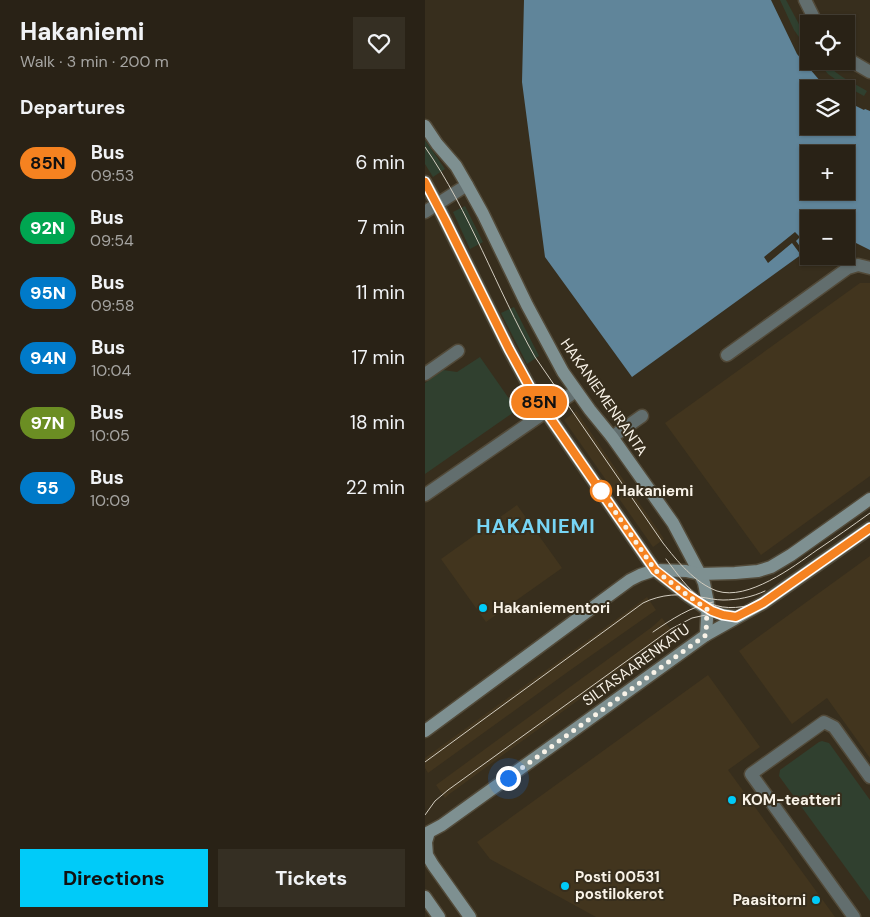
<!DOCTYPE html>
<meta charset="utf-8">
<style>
body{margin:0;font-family:"DM Sans",sans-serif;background:#352f23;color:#f1f3f6;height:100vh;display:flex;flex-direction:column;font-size:19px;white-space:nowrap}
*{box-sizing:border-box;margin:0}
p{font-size:16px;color:#a5a4a1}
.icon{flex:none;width:28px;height:28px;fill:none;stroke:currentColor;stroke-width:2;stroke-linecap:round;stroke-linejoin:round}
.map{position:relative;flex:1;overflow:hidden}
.panel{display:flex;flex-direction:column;background:#292216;width:425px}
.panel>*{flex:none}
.badge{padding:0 10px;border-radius:16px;font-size:18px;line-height:32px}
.controls{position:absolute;left:375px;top:15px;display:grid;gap:10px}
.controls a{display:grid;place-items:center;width:55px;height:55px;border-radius:0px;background:#292216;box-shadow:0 1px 4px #0004,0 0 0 1px #453f35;font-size:25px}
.you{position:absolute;width:25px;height:25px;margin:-12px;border:4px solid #fff;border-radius:50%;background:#1a73e8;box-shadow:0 0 0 8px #1a73e833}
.map>.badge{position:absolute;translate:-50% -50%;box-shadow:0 0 0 2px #fff}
h2{padding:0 20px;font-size:19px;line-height:45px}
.round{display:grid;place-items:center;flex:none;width:52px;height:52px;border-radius:0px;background:#352f23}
.summary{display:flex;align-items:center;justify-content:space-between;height:85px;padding:0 20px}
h1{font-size:24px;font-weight:800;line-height:38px}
.primary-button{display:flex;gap:10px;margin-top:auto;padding:10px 20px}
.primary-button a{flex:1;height:58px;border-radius:0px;background:#00cbf9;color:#111;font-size:20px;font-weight:800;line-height:58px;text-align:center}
.primary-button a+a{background:#352f23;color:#f1f3f6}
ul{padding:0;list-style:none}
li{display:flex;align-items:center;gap:15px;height:65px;padding:0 20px}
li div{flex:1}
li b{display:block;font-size:19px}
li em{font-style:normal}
li .badge{min-width:55px;font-weight:700;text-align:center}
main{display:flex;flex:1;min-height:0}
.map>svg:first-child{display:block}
.built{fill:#42351e}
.green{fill:#30402f}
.water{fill:#60859a;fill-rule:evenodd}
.pier{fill:#372e1d}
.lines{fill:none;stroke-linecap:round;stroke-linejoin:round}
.street-casing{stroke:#524a39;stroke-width:15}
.secondary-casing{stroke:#524a39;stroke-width:15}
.street{stroke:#626e6e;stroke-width:12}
.secondary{stroke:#7e9091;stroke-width:12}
.tram{stroke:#d3cdc0;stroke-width:1}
.line-casing{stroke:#fff;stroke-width:11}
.line{stroke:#f58220;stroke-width:8}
.walk{stroke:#f9f3e8;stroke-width:5;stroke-dasharray:0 9}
.stop-dot{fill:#fff;stroke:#f58220;stroke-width:2.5}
.poi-dot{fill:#00cbf9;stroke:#372e1d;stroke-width:2}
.labels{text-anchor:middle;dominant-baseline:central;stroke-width:4;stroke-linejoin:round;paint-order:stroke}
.street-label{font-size:15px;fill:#f9f3e8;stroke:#372e1d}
.stop-label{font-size:15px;font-weight:bold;fill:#f9f3e8;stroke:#372e1d;text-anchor:start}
.poi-label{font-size:15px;font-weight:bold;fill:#f9f3e8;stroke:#372e1d;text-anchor:start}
.district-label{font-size:20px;font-weight:bold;letter-spacing:1px;fill:#77d5f5;stroke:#372e1d}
</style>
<main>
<section class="panel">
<div class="summary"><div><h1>Hakaniemi</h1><p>Walk · 3 min · 200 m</p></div><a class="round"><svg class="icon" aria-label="heart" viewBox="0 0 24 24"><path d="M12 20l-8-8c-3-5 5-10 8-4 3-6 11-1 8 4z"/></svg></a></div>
<h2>Departures</h2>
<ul>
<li><span class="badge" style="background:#f58220;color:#111">85N</span><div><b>Bus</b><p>09:53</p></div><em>6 min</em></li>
<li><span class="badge" style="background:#00a651;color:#fff">92N</span><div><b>Bus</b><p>09:54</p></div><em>7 min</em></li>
<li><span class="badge" style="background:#007ac9;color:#fff">95N</span><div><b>Bus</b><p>09:58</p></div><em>11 min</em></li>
<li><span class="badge" style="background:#007ac9;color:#fff">94N</span><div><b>Bus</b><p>10:04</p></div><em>17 min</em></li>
<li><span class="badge" style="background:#6b8e23;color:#fff">97N</span><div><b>Bus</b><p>10:05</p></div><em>18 min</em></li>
<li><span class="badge" style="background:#007ac9;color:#fff">55</span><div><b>Bus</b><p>10:09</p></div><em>22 min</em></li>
</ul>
<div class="primary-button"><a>Directions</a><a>Tickets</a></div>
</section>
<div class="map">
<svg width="445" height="917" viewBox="0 0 445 917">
<rect width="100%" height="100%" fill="#372e1d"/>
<g class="built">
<polygon points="435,283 445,283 445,476 336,555 240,423"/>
<polygon points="151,411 239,539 228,547 139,420"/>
<polygon points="92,505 137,568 61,622 16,559"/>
<polygon points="445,556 445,758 402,698 367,724 314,651"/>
<polygon points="222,597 231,610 144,671 3,773 0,768 0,758"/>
<polygon points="237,618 247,631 240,637 23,795 20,798 11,785 227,627"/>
<polygon points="283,675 335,747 303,770 410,917 171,917 65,859 52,842"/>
</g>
<g class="green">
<polygon points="355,0 361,0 384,43 384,51 369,30"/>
<path d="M392,61H399C410,75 427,82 442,91L439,96L417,84L403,74Z"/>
<polygon points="0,140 20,169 8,177 0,164"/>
<polygon points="40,206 58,242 45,249 28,212"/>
<polygon points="89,307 114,356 102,364 76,313"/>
<polygon points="55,357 92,410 0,474 0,383 18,370 32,372"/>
<polygon points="397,741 404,743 445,800 445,901 354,776 355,770 394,742"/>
</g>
<path class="water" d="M99,0H346L372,54L396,82L404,89H384V126H421V101L439,110L440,109L445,111V250L421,238V219H384V249L207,377L120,257L97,82ZM384,154H421V191H384Z"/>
<polygon class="pier" points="370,232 375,237 371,241 379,252 376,255 367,243 343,263 339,257"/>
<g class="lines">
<defs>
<g id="street">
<polyline points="380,0 392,24"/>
<polyline points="421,58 445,72"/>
<polyline points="0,212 42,185"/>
<polyline points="302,355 423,268 433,265 445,268"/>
<polyline points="0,374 33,351"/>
<polyline points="187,437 217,416"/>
<polyline points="0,495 151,391"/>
<polyline points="429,917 326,774 399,722 409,727 445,777"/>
</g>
<g id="secondary">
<polyline points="0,126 12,144 31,166 42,185 58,214 102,305 138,372 165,410 187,437 248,523 275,574 279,583 283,603 281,635"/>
<polyline points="0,182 12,204 84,349 108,393 230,570 262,595 282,609 298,615 311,617"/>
<polyline points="0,731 205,580 215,575 230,570 261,571 275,574 310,573 333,571 346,567 366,555 445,499"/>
<polyline points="0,897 14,917"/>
<polyline points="45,917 8,865 2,855 1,842 4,832 17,825 281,635 338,603 445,528"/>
</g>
</defs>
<use href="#street" class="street-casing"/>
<use href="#secondary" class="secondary-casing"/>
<use href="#street" class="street"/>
<use href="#secondary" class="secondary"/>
<g class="tram">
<path d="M0,147C45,212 71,288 110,357L238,543C252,561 270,583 292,591C323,601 368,567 392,550C410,538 427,526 445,513"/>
<path d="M241,559C265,591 281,616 326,605"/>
<polyline points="321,607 338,599 371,579 445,524"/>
<path d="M228,632C247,619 265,607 288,602"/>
<path d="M0,762L218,603C236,594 256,593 275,597C283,598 290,600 298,600C313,600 327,597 340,591"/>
<polyline points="0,815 10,801 23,790 246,629 267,618 276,616 304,611"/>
</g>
</g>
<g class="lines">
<defs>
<polyline id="line" points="0,182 20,220 84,349 108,393 230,570 262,595 287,611 298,615 311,617 338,603 445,528"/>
</defs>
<use href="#line" class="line-casing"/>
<use href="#line" class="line"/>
<polyline class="walk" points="83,778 281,635 282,609 262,595 230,570 176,491"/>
</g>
<circle class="stop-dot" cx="176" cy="491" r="10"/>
<g class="poi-dot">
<circle cx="58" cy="608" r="5"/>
<circle cx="307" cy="800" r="5"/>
<circle cx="140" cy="886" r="5"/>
<circle cx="391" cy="900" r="5"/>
</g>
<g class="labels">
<g class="street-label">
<text transform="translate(179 397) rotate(55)">HAKANIEMENRANTA</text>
<text transform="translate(211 665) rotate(-36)">SILTASAARENKATU</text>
</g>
<g class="stop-label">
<text x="191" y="491">Hakaniemi</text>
</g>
<g class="poi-label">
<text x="68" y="608">Hakaniementori</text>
<text x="317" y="800">KOM-teatteri</text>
<text x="150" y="877">Posti 00531<tspan x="150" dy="17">postilokerot</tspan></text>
<text x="381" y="900" text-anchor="end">Paasitorni</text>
</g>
<g class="district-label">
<text x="111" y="526">HAKANIEMI</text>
</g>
</g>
</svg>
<div class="controls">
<a><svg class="icon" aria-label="locate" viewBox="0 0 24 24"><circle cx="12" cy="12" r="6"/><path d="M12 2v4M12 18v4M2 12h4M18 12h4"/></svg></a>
<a><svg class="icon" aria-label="layers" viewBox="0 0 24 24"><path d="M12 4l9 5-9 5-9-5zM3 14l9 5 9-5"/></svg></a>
<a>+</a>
<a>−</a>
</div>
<div class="you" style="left:83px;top:778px"></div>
<b class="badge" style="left:114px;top:402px;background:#f58220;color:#111">85N</b>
</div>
</main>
